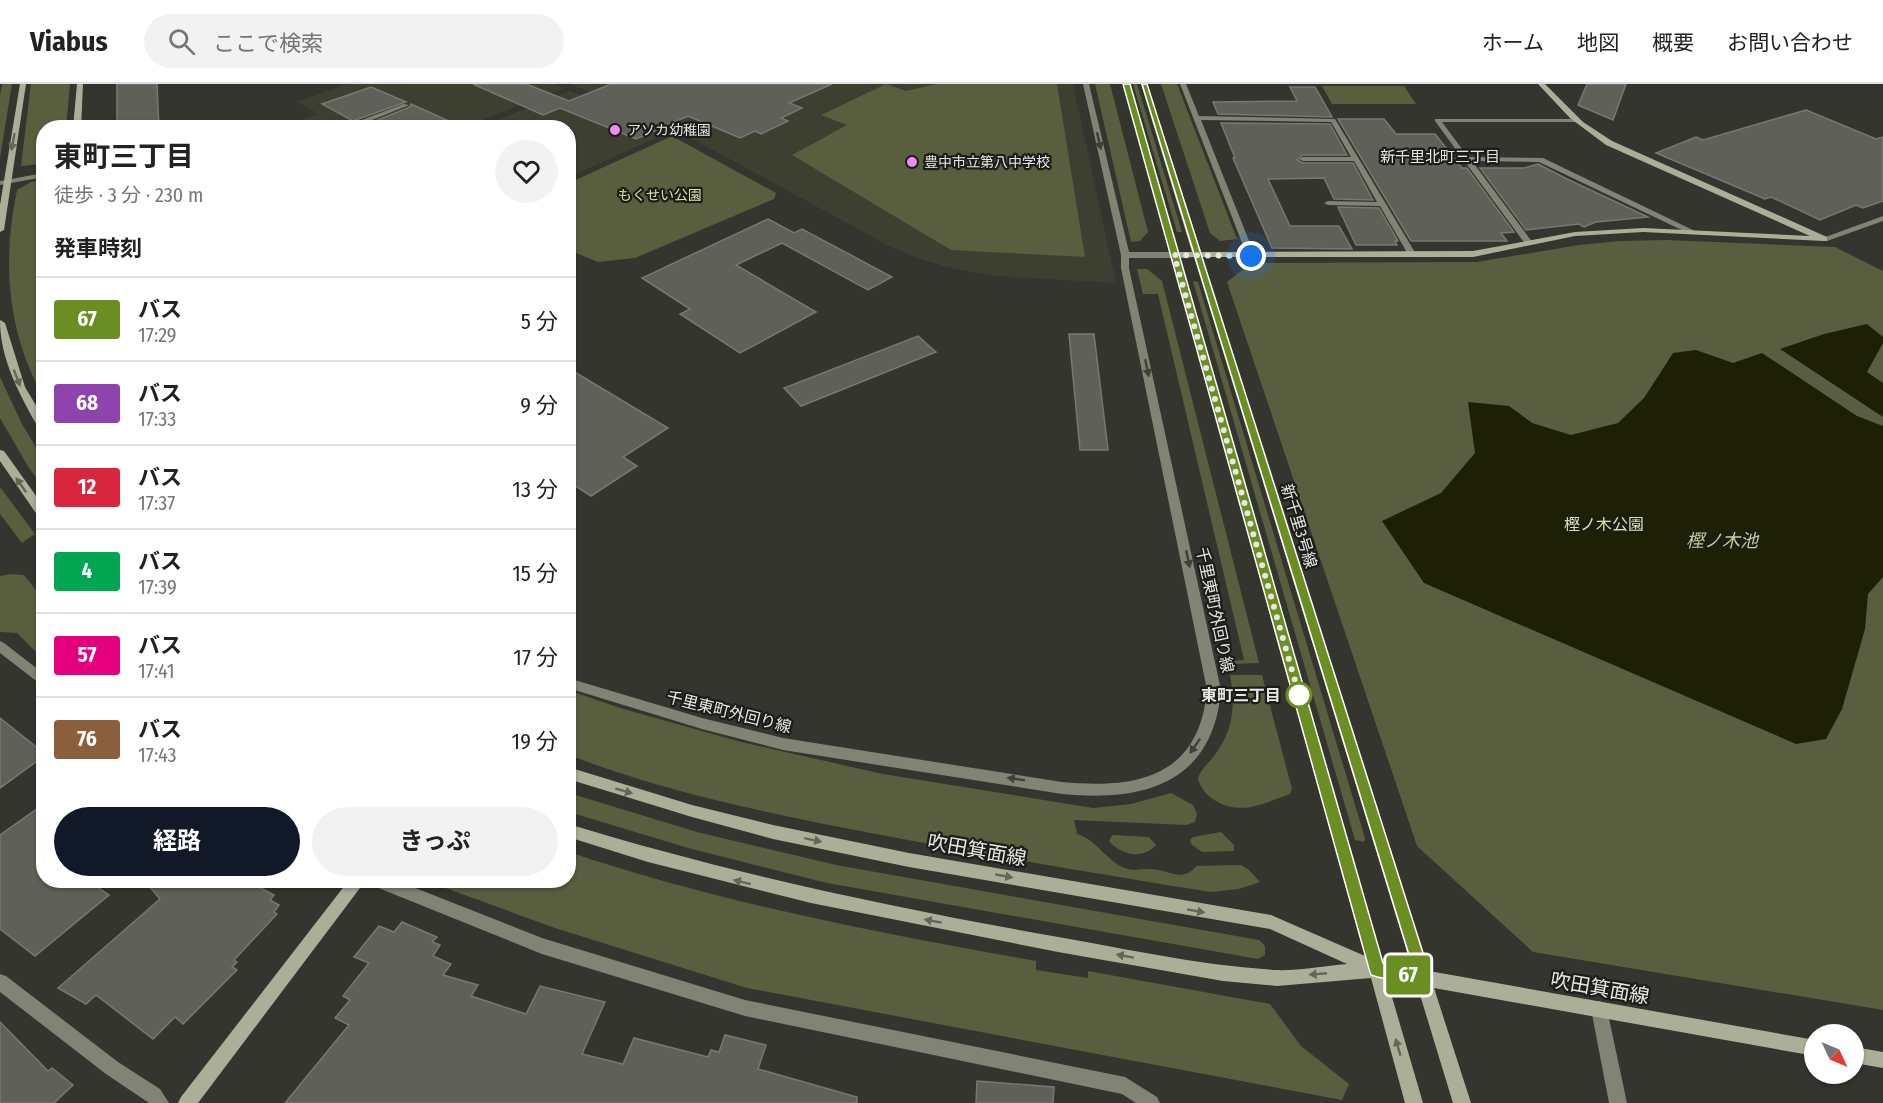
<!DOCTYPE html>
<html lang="ja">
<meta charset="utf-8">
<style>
body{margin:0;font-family:"Fira Sans Condensed","Noto Sans JP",sans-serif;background:#f2f2f2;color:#222;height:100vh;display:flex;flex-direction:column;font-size:22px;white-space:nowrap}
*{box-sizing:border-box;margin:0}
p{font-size:20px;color:#767676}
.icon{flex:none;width:33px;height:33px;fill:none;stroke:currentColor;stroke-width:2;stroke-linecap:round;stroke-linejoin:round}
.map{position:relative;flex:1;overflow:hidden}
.panel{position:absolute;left:36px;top:36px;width:540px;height:768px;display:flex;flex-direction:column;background:#fff;border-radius:24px;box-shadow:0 2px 4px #0004}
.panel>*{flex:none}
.badge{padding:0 12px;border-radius:4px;font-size:21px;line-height:39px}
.needle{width:39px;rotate:134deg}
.controls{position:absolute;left:1804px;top:940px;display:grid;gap:12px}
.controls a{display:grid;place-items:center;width:60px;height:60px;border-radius:50%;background:#fff;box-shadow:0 2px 4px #0004;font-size:30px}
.you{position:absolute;width:30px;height:30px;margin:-15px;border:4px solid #fff;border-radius:50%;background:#1a73e8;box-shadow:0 0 0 9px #1a73e833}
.map>.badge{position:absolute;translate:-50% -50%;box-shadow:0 0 0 3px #fff}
h2{padding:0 18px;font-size:22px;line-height:54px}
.round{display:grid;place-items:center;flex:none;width:63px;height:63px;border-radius:32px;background:#f2f2f2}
.headline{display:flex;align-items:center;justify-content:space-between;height:102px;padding:0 18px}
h1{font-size:28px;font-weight:700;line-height:45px}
.primary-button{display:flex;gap:12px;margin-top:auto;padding:12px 18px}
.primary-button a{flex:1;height:69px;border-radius:36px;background:#111827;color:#fff;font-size:24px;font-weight:700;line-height:69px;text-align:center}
.primary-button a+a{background:#f2f2f2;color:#222}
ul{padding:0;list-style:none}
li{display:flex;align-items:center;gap:18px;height:84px;padding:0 18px;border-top:2px solid #e0e0e0}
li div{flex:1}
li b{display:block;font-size:22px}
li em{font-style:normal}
li .badge{min-width:66px;font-weight:700;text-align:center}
header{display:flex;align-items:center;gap:36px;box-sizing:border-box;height:84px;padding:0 30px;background:#fff;border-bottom:2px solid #e0e0e0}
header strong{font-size:28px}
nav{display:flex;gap:33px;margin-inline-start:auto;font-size:21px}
.search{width:420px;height:54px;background:#f2f2f2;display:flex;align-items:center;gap:15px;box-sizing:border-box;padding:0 21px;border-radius:33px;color:#767676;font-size:22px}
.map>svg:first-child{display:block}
.built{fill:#3d3f31}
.green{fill:#595e3f}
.water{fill:#1d2002}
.building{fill:#5f6058;stroke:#777970;stroke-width:1.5}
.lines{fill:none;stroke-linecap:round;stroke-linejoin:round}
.street{fill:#818374;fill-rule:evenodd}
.secondary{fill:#acaf98;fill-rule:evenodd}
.oneway{fill:#3f4039}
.oneway2{fill:#646658}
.line{fill:#6b8e23;stroke:#fff;stroke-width:1.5}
.walk{stroke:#e6e6e2;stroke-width:6;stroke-dasharray:0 10.8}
.poi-dot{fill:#ef8bf6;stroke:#1c1c19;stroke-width:2}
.stop-dot{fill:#fff;stroke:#6b8e23;stroke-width:3}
.labels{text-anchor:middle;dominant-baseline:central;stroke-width:4.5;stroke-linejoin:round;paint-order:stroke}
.far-poi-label{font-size:14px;fill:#e6e6e2;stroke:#1c1c19;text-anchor:start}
.far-park-label{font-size:14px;fill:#d9e2a7;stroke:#1c1c19}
.far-neighbourhood-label{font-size:15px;fill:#e6e6e2;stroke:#1c1c19}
.park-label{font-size:16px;fill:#d9e2a7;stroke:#1c1c19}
.street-label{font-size:16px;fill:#e6e6e2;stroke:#1c1c19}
.stop-label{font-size:16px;font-weight:bold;fill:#e6e6e2;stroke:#1c1c19;text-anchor:end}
.water-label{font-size:18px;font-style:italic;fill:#c6ce93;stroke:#1c1c19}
.near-street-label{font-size:20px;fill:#e6e6e2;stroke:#1c1c19}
</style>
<header>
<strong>Viabus</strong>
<div class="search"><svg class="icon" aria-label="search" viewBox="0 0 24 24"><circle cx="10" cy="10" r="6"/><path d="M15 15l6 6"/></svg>ここで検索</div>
<nav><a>ホーム</a><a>地図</a><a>概要</a><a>お問い合わせ</a></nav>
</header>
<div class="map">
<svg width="1883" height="1019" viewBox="0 0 1883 1019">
<rect width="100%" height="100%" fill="#34352e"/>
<g class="built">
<polygon points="348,0 555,0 564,4 464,43 297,43 303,35 319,30 297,18"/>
<polygon points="571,0 1073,0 1116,199 994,192 946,183 915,173 891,163 678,47"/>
<polygon points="570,7 649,40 667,49 576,90 569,87 568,44 477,44"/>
</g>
<g class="green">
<polygon points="2,0 12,0 0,74 0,12"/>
<polygon points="31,0 70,0 66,43 44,44 43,80 21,82"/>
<polygon points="886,0 906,7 937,0 1057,0 1085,173 951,166 792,71 847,41 821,31"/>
<polygon points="1095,0 1110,0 1148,148 1140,157 1131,158"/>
<polygon points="1133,0 1137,0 1182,148 1177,148"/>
<polygon points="1161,0 1177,0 1237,155 1220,157 1210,149"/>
<polygon points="1322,2 1404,2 1416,20 1332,20"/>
<polygon points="672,52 776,109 774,115 635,174 598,178 569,166 569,99"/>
<path d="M43,96H44L43,312C7,249 2,176 17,106L31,98Z"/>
<polygon points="1667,156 1835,163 1883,187 1883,926 1533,868 1417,762 1227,198 1251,179 1477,178 1579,161 1620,157"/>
<polygon points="1137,185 1147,185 1162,197 1259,579 1232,580 1233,577 1244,576 1158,210 1143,210"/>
<polygon points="1193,197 1198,198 1365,754 1364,758 1355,756"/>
<polygon points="0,293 22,340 43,375 43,403 29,384 0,334"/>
<polygon points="0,403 35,450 22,459 0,430"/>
<polygon points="11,490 24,491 43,515 43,575 17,549 0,548 0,492"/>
<path d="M1230,591H1262L1292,705L1290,710C1264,719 1241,732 1216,717C1207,712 1201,705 1198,695C1200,686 1208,680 1214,672C1233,648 1236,621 1230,591Z"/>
<path d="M568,606L620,624L741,658L883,690L1093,724L1131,720L1171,709L1193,721L1197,730L1195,738L1186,741L1074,736L1077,750C1095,755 1105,774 1122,783C1134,789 1146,783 1159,786C1176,790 1183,796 1197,782L1241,781L1249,786L1260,798L1239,805L1211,808C1099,790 987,771 876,750C772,730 667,709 569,671Z"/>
<polygon points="569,709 697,748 836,781 1259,856 1265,862 1265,871 1258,875 827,799 688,764 569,728"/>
<polygon points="1221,748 1234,761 1234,767 1202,768 1191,760 1190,756 1193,753"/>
<path d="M1112,751L1149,753L1156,761C1143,776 1121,771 1109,757Z"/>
<path d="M569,768C721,819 878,849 1036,877V886L1088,894V887L1270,920L1301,962L1349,1000L1342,1016L747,904L555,844L426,797L568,796Z"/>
</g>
<g class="water">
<polygon points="1867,240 1883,253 1883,259 1867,288 1883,299 1883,333 1780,265 1824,250"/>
<polygon points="1696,266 1733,279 1762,269 1857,332 1883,342 1883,493 1868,510 1865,545 1842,625 1826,655 1796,660 1424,499 1382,437 1441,409 1475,369 1468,318 1509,322 1532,339 1571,351 1618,339 1644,314 1673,269"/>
</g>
<g class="building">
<polygon points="117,0 157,0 159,44 117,44"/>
<polygon points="473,0 526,0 569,17 611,0 832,0 789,19 802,24 781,34 788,37 761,50 755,47 740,54 688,32 636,55 560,24 543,31"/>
<polygon points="1587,0 1626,0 1613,36 1578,21"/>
<polygon points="371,3 406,18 353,37 322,20"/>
<polygon points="1290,3 1315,3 1332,33 1218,30 1213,18 1297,17"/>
<polygon points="411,20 464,44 363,42 410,23"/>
<polygon points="1806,26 1876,55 1883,53 1883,117 1863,124 1856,121 1820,136 1771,113 1765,115 1656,69 1696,53 1703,56"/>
<polygon points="1338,35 1384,35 1396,50 1435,50 1462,84 1467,84 1514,148 1501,149 1507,157 1411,157"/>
<polygon points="1221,39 1330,40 1347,71 1303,71 1297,76 1303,79 1353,79 1373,116 1334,115 1324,94 1268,95 1290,142 1339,142 1352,165 1272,164 1233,74 1235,74"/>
<polygon points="1538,80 1565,94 1648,133 1596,138 1584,143 1579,140 1526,146 1480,84 1524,84"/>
<polygon points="1338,123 1379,124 1398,157 1395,157 1397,161 1356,161"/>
<polygon points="768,135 794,149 802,145 892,193 868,206 782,159 736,181 816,228 740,269 680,230 690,225 642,194"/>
<polygon points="1069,250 1094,250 1108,366 1080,366"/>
<polygon points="918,252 936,268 801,322 784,304"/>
<polygon points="568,284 668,344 623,373 637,382 591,412 568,397"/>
<polygon points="0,634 44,669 44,672 0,704"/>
<polygon points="44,720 44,796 87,796 109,811 35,872 0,845 0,751"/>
<polygon points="144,796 245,796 274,811 270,816 279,821 274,828 277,830 234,876 237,878 232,883 237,886 183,940 175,933 153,955 96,911 86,920 58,904 160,815"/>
<polygon points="402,838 437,853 432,858 440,861 433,872 451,880 443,891 478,901 471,912 526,930 540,902 605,918 582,970 623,980 634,954 708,973 711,966 719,968 725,951 766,961 758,985 857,1013 857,1019 285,1019 349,941 335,934 350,916 343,912 369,879 354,873 379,842 394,848"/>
<polygon points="0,938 48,987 52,984 73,1001 54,1019 0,1019"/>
<polygon points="977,997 1054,1003 1053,1019 976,1019"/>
</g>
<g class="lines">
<g class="street">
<path d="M1083,0H1089L1129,168H1174L1178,171L1174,174H1129V184L1221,606C1213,700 1143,718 1062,710L783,666L702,645L568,604V594L702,634L783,654L1062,698C1136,705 1199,694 1207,606L1121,184V171Z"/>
<polygon points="1180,0 1186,0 1199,32 1335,35 1416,170 1415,172 1409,172 1380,122 1328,121 1324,119 1328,117 1377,118 1354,77 1303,77 1299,75 1303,73 1351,73 1331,38 1201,36 1255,172 1248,174"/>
<polygon points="404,20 409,21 352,44 341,44"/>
<polygon points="1435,35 1577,35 1578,36 1575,38 1442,38 1468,73 1543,74 1695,147 1688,149 1539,78 1472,77 1533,159 1526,161 1435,37"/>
<polygon points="290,42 306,44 287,44"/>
<polygon points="44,89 44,93 0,101 0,97"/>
<polygon points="1883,132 1883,137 1827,157 1820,155"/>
<polygon points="0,557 4,559 44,590 44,603 0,569"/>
<polygon points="369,796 395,796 542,854 745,916 1125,993 1157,1013 1160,1019 1136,1019 1122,1010 745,932 542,870 371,801"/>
<polygon points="0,890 6,892 118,978 160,1005 169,1019 149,1019 106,990 0,908"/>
<polygon points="1599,917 1605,919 1607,925 1627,1019 1609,1019 1591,925 1593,919"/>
</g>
<g class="secondary">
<polygon points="20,0 26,0 4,146 0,148 0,121"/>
<polygon points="77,0 83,0 81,44 73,44"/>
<path d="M1123,0H1129L1178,168H1192L1141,0H1147L1201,168L1473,167L1575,148L1643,144L1810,152L1606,61L1570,34L1538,0H1545L1583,38L1612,57L1827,153V157H1824L1643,148L1575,152L1473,173H1202L1429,887L1815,956V972L1434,904L1471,1019H1453L1417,901L1387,896L1423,1019H1405L1371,894L1277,902L1223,897L1058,868L811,819L648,778L568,753V740C726,788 880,821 1041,850C1118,863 1196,881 1274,886C1298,887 1323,882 1347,880L1270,845L909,783L773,755L692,733L568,695V683L692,721L773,741L909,769L1271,831L1365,872ZM1194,173L1412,884L1382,879L1179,174Z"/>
<path d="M0,236L5,239L25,303L44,335V348L39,345C20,311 0,276 0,236Z"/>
<polygon points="0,366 4,367 44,423 44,436 40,435 0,377"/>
<polygon points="349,796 366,796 198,1019 178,1019 181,1013"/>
<polygon points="1854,963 1883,968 1883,984 1854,979"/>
</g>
</g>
<defs><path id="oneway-solid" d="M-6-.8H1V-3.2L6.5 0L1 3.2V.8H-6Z" transform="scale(1.5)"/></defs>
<g class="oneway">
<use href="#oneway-solid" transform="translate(1099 57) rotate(77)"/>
<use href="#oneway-solid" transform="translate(1147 284) rotate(78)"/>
<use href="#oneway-solid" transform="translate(1188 475) rotate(78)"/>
<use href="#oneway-solid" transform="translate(1195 662) rotate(125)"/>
<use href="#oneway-solid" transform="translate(1016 695) rotate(-171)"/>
</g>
<g class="oneway2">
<use href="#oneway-solid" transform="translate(13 58) rotate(100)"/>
<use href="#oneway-solid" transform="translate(17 294) rotate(69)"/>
<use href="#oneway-solid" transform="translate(21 401) rotate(-125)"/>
<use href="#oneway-solid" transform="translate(624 707) rotate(16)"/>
<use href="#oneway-solid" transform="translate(813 756) rotate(12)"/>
<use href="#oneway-solid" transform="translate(1004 792) rotate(10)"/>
<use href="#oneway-solid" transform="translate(742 798) rotate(-166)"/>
<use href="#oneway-solid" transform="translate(1196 827) rotate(10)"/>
<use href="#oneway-solid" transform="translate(933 837) rotate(-170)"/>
<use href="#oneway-solid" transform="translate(1125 872) rotate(-170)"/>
<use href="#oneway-solid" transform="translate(1318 890) rotate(175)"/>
<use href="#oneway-solid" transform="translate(1398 963) rotate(-106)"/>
</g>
<polygon class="line" points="1123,0 1130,0 1383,879 1413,884 1142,0 1147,0 1431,894 1429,899 1424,902 1377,893 1371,891 1369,885"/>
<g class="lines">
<polyline class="walk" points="1251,172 1174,171 1301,618 1299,611"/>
</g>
<g class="poi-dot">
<circle cx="615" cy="46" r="6"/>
<circle cx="912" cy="78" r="6"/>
</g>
<circle class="stop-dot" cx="1299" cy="611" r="12"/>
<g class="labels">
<g class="far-poi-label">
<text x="627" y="46">アソカ幼稚園</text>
<text x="924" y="78">豊中市立第八中学校</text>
</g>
<g class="far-park-label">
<text x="660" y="111">もくせい公園</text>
</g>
<g class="far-neighbourhood-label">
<text x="1440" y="73">新千里北町三丁目</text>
</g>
<g class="park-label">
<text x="1604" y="440">樫ノ木公園</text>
</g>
<g class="street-label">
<text transform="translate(1299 442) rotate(73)">新千里3号線</text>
<text transform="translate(1215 526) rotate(78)">千里東町外回り線</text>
<text transform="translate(729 628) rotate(14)">千里東町外回り線</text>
</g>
<g class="stop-label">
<text x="1281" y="611">東町三丁目</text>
</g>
<g class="water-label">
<text x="1722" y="457">樫ノ木池</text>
</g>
<g class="near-street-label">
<text transform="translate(977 766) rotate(10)">吹田箕面線</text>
<text transform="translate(1600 904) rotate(10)">吹田箕面線</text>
</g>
</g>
</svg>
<div class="controls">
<a><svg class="needle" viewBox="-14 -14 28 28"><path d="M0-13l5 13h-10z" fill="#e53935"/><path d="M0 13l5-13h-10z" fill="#767676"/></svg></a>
</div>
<div class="you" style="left:1251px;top:172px"></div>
<b class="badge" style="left:1408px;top:891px;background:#6b8e23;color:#fff">67</b>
<section class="panel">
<div class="headline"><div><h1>東町三丁目</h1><p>徒歩 · 3 分 · 230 m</p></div><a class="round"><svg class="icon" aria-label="heart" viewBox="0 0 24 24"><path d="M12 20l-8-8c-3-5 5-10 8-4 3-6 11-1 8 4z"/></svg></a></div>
<h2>発車時刻</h2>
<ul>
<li><span class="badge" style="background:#6b8e23;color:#fff">67</span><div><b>バス</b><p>17:29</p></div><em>5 分</em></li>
<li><span class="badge" style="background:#8e44ad;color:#fff">68</span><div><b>バス</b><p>17:33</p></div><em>9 分</em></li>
<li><span class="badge" style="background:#d7263d;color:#fff">12</span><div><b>バス</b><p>17:37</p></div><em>13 分</em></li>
<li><span class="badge" style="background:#00a651;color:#fff">4</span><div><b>バス</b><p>17:39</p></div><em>15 分</em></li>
<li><span class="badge" style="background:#e6007e;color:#fff">57</span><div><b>バス</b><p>17:41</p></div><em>17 分</em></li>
<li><span class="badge" style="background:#8b5e3c;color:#fff">76</span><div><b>バス</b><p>17:43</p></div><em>19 分</em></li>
</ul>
<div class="primary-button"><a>経路</a><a>きっぷ</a></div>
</section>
</div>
